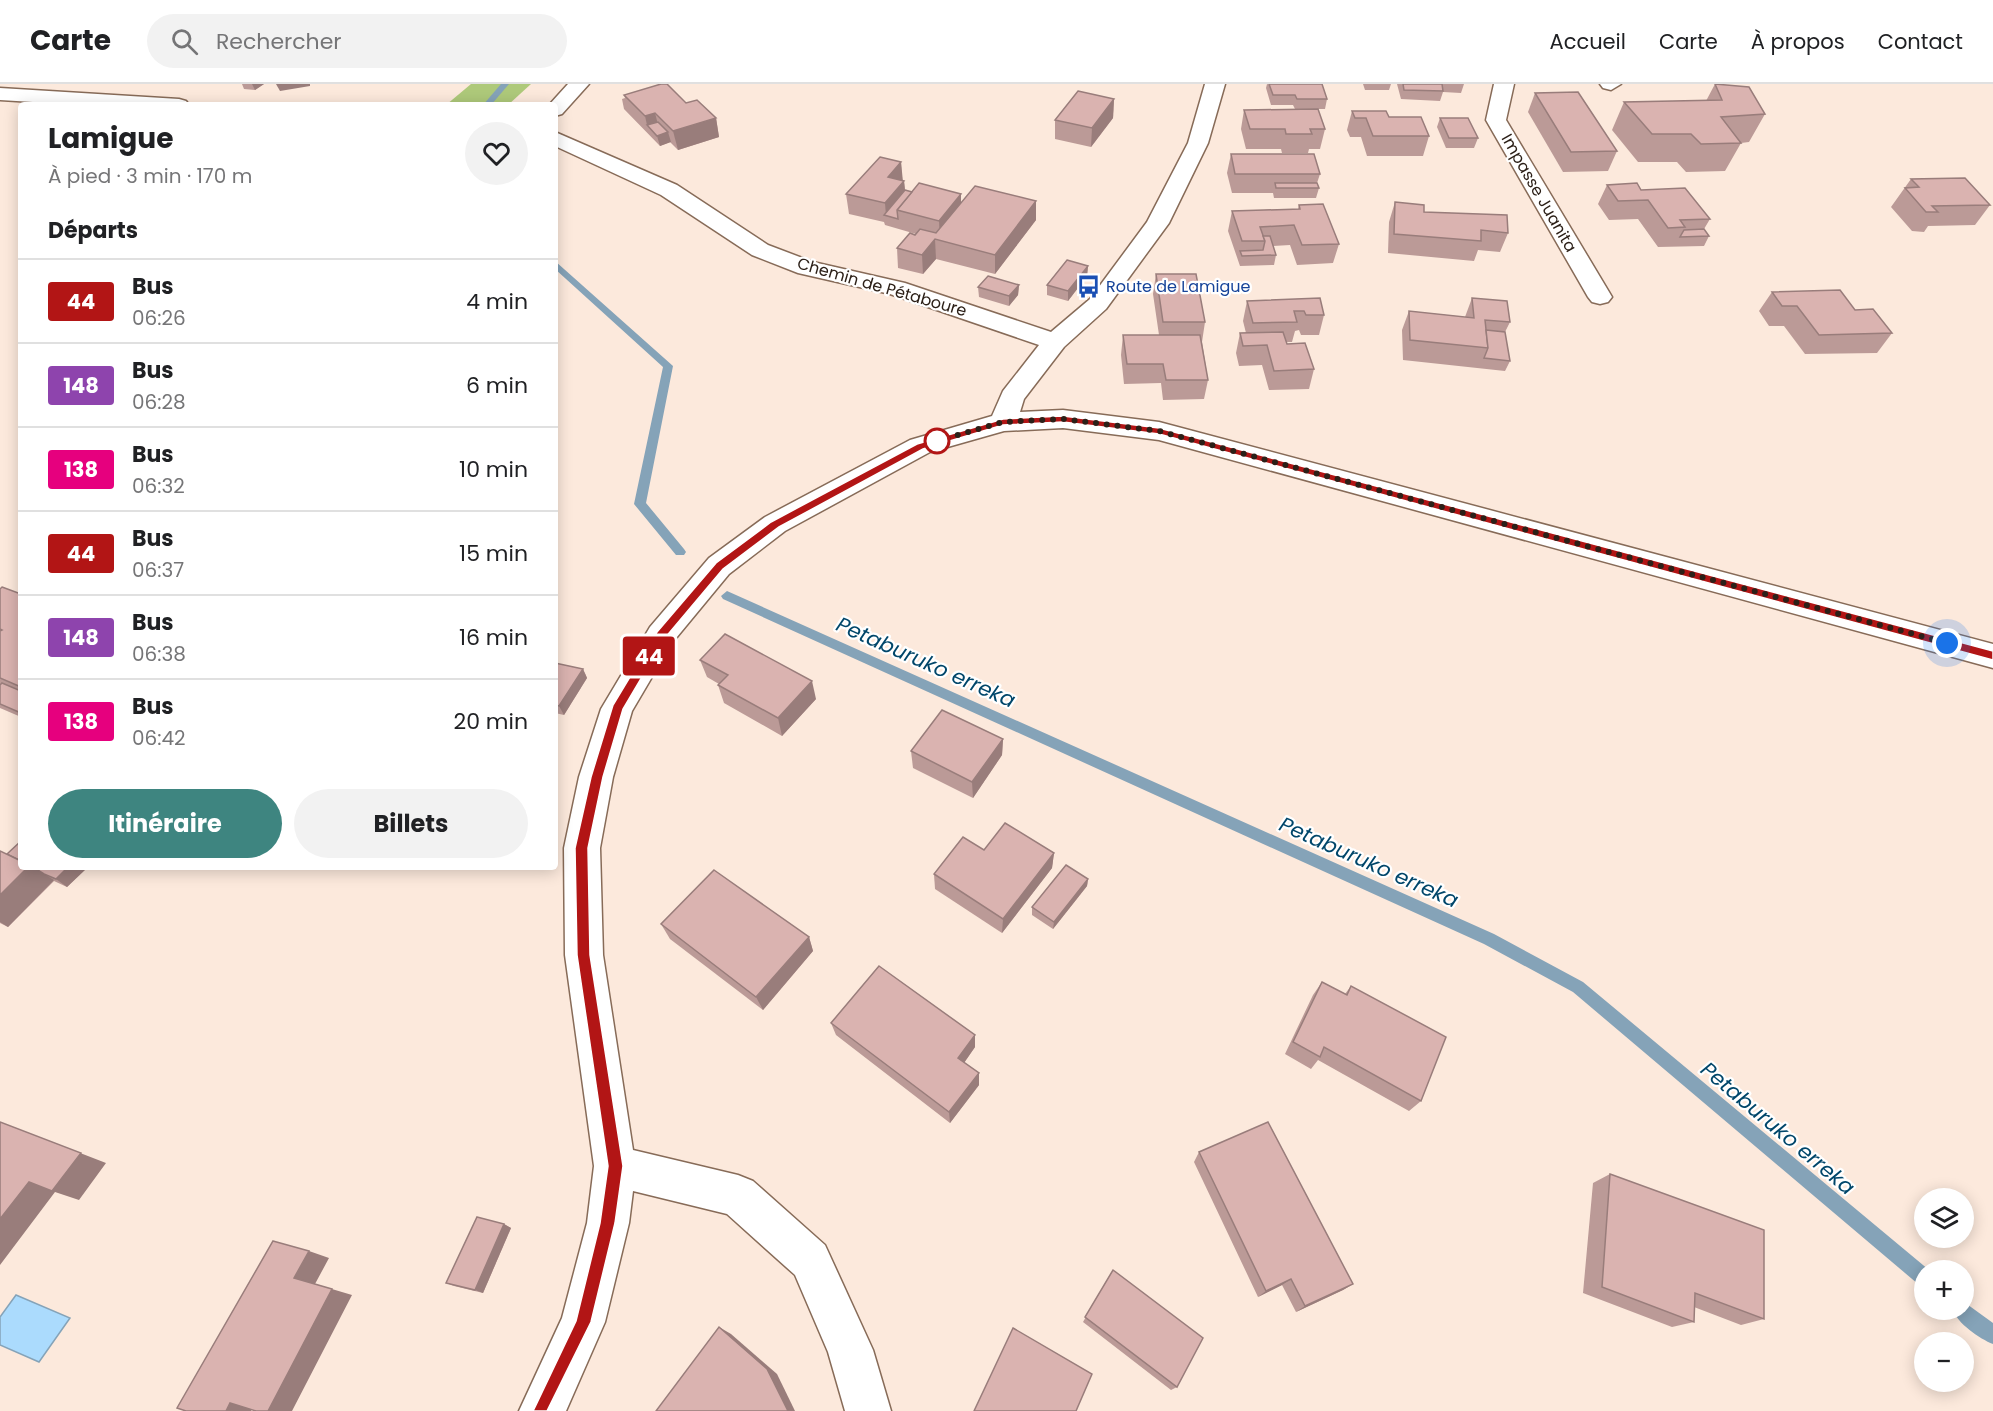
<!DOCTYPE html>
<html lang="fr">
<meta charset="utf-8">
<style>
body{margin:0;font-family:Poppins,sans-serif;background:#f2f2f2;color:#202124;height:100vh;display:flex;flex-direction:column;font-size:22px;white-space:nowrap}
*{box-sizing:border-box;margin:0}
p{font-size:20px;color:#757577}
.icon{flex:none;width:33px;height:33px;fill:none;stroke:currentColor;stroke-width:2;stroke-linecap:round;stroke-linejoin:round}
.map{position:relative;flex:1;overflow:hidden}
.sheet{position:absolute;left:18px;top:18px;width:540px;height:768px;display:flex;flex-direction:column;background:#fff;border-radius:6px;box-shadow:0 3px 15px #0003}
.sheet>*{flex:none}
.badge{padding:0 12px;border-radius:4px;font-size:21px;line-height:39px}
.buttons{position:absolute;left:1914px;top:1104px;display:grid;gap:12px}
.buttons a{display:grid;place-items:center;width:60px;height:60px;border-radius:50%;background:#fff;box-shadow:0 3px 15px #0003;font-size:30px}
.you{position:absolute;width:30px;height:30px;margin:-15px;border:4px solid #fff;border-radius:50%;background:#1a73e8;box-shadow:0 0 0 9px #1a73e833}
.map>.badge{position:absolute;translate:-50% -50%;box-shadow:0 0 0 3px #fff}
h2{padding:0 30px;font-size:22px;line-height:54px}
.round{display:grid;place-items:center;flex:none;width:63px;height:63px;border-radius:32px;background:#f2f2f2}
.headline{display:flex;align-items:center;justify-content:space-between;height:102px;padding:0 30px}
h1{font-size:28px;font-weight:700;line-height:45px}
.button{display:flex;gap:12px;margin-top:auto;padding:12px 30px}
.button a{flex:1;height:69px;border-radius:36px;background:#3e8580;color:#fff;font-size:24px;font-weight:700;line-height:69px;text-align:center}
.button a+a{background:#f2f2f2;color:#202124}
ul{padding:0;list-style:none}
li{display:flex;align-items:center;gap:18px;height:84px;padding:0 30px;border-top:2px solid #e0e0e0}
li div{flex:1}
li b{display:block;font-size:22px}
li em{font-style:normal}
li .badge{min-width:66px;font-weight:700;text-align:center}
header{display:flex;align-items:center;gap:36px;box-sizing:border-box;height:84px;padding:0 30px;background:#fff;border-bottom:2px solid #e0e0e0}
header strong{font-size:28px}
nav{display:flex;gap:33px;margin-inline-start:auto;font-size:21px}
.search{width:420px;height:54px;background:#f2f2f2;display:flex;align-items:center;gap:15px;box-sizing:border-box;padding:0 21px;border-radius:33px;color:#757577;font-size:22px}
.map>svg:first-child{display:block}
.green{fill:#aec97a}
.water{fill:#abdbfd;stroke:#85a3b8;stroke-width:1.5}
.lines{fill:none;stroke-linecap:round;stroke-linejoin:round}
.stream{fill:#85a3b8;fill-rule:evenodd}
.minor-casing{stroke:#876b58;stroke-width:3}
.minor{fill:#fff;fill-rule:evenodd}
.wall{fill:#bb9a97}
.shaded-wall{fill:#997d7b}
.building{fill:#dab3b0;stroke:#997d7b;stroke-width:1.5}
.line{fill:#b21515;stroke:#fff;stroke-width:1.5}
.walk{stroke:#2c2018;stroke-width:6;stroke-dasharray:0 10.8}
.stop-dot{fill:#fff;stroke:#b21515;stroke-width:3}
.labels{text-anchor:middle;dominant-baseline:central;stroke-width:4.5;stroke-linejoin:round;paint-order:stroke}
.far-street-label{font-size:16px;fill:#2c2018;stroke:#fff}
.far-transit-label{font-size:16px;fill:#164399;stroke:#fff;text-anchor:start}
.water-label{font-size:21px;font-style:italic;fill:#00466a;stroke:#fff}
</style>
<header>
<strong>Carte</strong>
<div class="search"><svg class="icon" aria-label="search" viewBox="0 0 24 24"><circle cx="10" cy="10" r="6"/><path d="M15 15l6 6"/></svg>Rechercher</div>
<nav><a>Accueil</a><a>Carte</a><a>À propos</a><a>Contact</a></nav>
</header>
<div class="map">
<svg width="1993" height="1327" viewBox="0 0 1993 1327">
<rect width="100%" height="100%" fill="#fce9dc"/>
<polygon class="green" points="471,0 531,0 508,21 446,21"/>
<polygon class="water" points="16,1211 70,1234 39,1278 0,1261 0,1233"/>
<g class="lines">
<g class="stream">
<polygon points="501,0 509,0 491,21 483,21"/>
<polygon points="555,177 673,282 646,419 684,465 686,468 684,471 676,471 634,420 663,283 555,185"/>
<polygon points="727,507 1494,850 1583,898 1929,1186 1924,1186 1924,1203 1918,1200 1573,908 1484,860 723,515 721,512"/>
<path d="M1964,1218L1993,1239V1260C1980,1255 1957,1239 1953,1226H1964Z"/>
</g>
<defs>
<g id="minor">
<polygon points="568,0 589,0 562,30 555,32 555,21 549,21"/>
<polygon points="1205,0 1225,0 1208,59 1169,139 1106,225 1064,263 1024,315 1020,328 1063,326 1159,338 1993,560 1993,584 1159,356 1063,344 1004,347 930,368 785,447 729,490 672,559 632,627 613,693 600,764 603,871 633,1066 738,1091 753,1097 825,1161 873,1266 891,1327 845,1327 828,1268 795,1191 727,1130 633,1107 629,1139 605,1238 566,1327 519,1327 562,1234 587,1139 594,1082 565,871 564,764 579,693 601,625 650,543 709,474 765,433 910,356 992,332 1003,307 1039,261 890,210 798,189 752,171 661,111 555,62 555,48 677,101 768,161 813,178 905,199 1051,248 1090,215 1147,138 1188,59"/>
<polygon points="1494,0 1514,0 1506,36 1612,213 1608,218 1600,220 1592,218 1588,213 1486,36"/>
<polygon points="1600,0 1621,0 1611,6 1603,4"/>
<polygon points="0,4 179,15 186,17 189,21 82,21 0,16"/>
</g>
</defs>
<use href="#minor" class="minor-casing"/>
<use href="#minor" class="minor"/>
</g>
<g class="wall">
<polygon points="242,0 264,0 255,6 244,5"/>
<polygon points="1267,0 1327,15 1325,25 1295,25 1293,21 1271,21 1266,4"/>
<polygon points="1363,0 1391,0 1389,6 1365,6"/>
<polygon points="1397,0 1464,0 1461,9 1443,8 1440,17 1401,15"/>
<polygon points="1715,0 1765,30 1749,58 1741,59 1725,87 1686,88 1677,78 1638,78 1612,46 1624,18 1706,17"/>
<polygon points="1535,9 1617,67 1608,87 1563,88 1528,28"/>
<polygon points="624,11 686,19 716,34 719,53 678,66 670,58 660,62 624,25 622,15 625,14"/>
<polygon points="1114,15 1113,34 1091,63 1055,55 1055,36"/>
<polygon points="1244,26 1325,45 1320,65 1309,65 1308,69 1282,69 1281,65 1246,65 1241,45"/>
<polygon points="1352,27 1389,33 1429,52 1423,72 1367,72 1361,53 1350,53 1347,46"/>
<polygon points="1440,34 1478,54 1474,64 1446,64 1437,43"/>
<polygon points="1231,70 1320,90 1317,99 1319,104 1316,114 1274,114 1273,109 1232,109 1227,89"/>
<polygon points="901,78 902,96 904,97 905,106 912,108 961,110 961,119 1036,117 1036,136 995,190 936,175 923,190 898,184 897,164 916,150 885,141 884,138 849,130 846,110"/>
<polygon points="1911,95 1990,121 1975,141 1928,142 1924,148 1912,147 1891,123"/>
<polygon points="1607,101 1641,106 1710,135 1704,145 1709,152 1704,162 1658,163 1638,135 1609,136 1598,120"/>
<polygon points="1395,118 1424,128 1508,149 1500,168 1478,166 1474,177 1388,169 1389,138"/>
<polygon points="1299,121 1339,160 1333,179 1297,181 1290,161 1273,162 1276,171 1274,181 1240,182 1228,147 1232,127 1298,125"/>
<polygon points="1088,182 1087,192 1068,217 1047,211 1047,201"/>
<polygon points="1156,190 1205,238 1202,258 1208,296 1204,315 1163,316 1161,299 1124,300 1121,271 1123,251 1159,251 1153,210"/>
<polygon points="1019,201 1018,211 1009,222 979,213 978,203"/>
<polygon points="1772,208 1892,249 1877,269 1805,270 1784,242 1769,242 1759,227"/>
<polygon points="1320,214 1324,231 1319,251 1301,251 1299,246 1295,247 1292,258 1286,258 1287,260 1314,285 1309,305 1269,306 1262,281 1239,282 1236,269 1240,249 1246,249 1243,237 1247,217"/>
<polygon points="1472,214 1510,238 1505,248 1510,277 1505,287 1403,276 1402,246 1409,227 1465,233"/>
<polygon points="0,505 21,510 21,633 0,624"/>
<polygon points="700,576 816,615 782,652 724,619 718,601 719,600 707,593"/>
<polygon points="555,579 583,585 587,594 564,631 555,629"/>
<polygon points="1003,655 1002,671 973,714 913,684 911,667"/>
<polygon points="984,766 1054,769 1052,784 1002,849 935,805 934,790"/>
<polygon points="0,767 21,783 88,783 67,803 54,797 8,843 0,839"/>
<polygon points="1088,795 1087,802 1053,845 1032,831 1032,823"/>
<polygon points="661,840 809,853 813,867 763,926 670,855"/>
<polygon points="1322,898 1345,910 1351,902 1421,1017 1409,1027 1318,976 1311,985 1285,970 1313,911"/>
<polygon points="831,939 975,963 964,979 979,1001 950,1039 836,951"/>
<polygon points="1199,1068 1353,1200 1343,1206 1296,1228 1282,1201 1258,1213 1194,1078"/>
<polygon points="1610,1090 1764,1235 1741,1241 1694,1223 1694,1238 1672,1243 1583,1209 1593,1099"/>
<polygon points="504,1140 511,1144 483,1209 454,1202 446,1199"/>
<polygon points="1113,1186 1177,1303 1171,1306 1083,1238"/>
</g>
<g class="shaded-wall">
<polygon points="252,0 264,0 255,6"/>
<polygon points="276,0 310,0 310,2 280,7"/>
<polygon points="1114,15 1113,34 1091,63 1092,44"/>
<polygon points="655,29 660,48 647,41 645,32"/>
<polygon points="716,34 719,53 678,66 673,47"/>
<polygon points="668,48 671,58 660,62 657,52"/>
<polygon points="901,78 903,98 888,93"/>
<polygon points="904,97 906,116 886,132 885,119"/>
<polygon points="961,110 961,129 940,156 939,137"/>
<polygon points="1036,117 1036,136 995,190 995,171"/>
<polygon points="935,155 936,175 923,190 922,171"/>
<polygon points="1088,182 1087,192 1068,217 1068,207"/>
<polygon points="1019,201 1018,211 1009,222 1009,212"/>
<polygon points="583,585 587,594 564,631 559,622"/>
<polygon points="812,597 816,615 782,652 778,634"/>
<polygon points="1003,655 1002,671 973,714 972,698"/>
<polygon points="1054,769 1052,784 1002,849 1003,835"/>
<polygon points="28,783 33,783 54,796 8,843 0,838 0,811"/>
<polygon points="68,783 88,783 67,803 56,795"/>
<polygon points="1088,795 1087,802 1053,845 1054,838"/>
<polygon points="809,853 813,867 763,926 756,913"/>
<polygon points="975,951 975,963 959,986 958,974"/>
<polygon points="979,989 979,1001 950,1039 949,1028"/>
<polygon points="0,1038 106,1079 79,1116 55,1108 0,1181"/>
<polygon points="504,1140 511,1144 483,1209 475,1206"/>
<polygon points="309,1167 329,1174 315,1200 352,1211 292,1327 268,1327 294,1194"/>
<polygon points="1291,1195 1282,1201 1258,1213 1266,1207"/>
<polygon points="1353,1200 1343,1206 1296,1228 1305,1222"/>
<polygon points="719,1243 731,1250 777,1290 795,1327 788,1327"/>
<polygon points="230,1319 254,1321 251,1327 226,1327"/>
</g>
<g class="building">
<polygon points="661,0 667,0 686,19 697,16 716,34 673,47 655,29 645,32 624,11"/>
<polygon points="1269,0 1322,0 1327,15 1297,15 1295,11 1273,11"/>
<polygon points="1403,0 1442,0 1443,7 1404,6"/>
<polygon points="1715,0 1749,3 1765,30 1721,33 1741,59 1701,60 1691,50 1652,50 1624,18 1722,16"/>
<polygon points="1078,7 1114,15 1092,44 1055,36"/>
<polygon points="1578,8 1617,67 1571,68 1535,9"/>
<polygon points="1318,25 1325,45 1310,45 1312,50 1286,50 1285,45 1250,45 1244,26"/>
<polygon points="1352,27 1386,27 1389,33 1421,33 1429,52 1373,52 1366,34 1355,34"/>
<polygon points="1440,34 1468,34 1478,54 1449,54"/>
<polygon points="658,38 668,48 657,52 647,41"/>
<polygon points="1231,70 1314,70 1320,90 1235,90"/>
<polygon points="880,73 901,78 888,93 904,97 885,119 846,110"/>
<polygon points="1965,94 1990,121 1932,122 1938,128 1926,128 1905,104 1919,103 1911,95"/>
<polygon points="919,99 961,110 939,137 897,126"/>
<polygon points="1275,99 1317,99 1319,104 1276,104"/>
<polygon points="1637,99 1641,106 1685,104 1710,135 1680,136 1685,143 1668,144 1648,116 1618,117 1607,101"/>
<polygon points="975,102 1036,117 995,171 935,155 922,171 897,164 910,149 915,151 920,145 936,149"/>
<polygon points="905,106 912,108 897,126 898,135 884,131"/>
<polygon points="1395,118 1424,121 1424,128 1507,131 1508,149 1481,146 1481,157 1394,150"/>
<polygon points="1323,120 1339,160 1302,161 1294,141 1260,143 1265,157 1242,157 1232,127 1300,125 1299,121"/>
<polygon points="1704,145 1709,152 1680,153 1684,146"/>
<polygon points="1263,152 1270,152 1276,171 1242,172 1240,167 1263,166 1265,157"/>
<polygon points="1067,176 1088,182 1068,207 1047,201"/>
<polygon points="1156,190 1196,190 1205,238 1163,238"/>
<polygon points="988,192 1019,201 1009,212 978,203"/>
<polygon points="1840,206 1855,226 1873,225 1892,249 1819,251 1797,222 1782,222 1772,208"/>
<polygon points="1320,214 1324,231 1306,231 1304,227 1294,227 1297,238 1253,239 1247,217"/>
<polygon points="1472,214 1507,217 1510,238 1485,236 1488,264 1410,256 1409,227 1474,234"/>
<polygon points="1486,246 1505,248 1510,277 1484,274 1488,264"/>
<polygon points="1283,248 1287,260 1305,259 1314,285 1274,287 1267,261 1243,262 1240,249"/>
<polygon points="1123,251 1200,251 1208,296 1166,296 1163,280 1127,280"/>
<polygon points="2,503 21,510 21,603 0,594 0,547 2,546 0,545 0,505"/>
<polygon points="725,550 812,597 778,634 718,601 728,591 700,576"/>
<polygon points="555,579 583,585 559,622 555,621"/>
<polygon points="2,599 21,607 21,629 0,620 0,601"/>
<polygon points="942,626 1003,655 972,698 911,667"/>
<polygon points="1005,739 1054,769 1003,835 934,790 963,753 984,766"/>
<polygon points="21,757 21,777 7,770"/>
<polygon points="0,767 21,777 21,783 28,783 0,811"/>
<polygon points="1066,781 1088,795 1054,838 1032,823"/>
<polygon points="33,783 68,783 56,795 44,790"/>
<polygon points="714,786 809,853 756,913 661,840"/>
<polygon points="879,882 975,951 958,974 979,989 949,1028 831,939"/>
<polygon points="1322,898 1347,911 1351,902 1446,953 1421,1017 1324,963 1320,973 1293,958"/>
<polygon points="0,1038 81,1069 52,1107 29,1098 0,1135"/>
<polygon points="1268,1038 1353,1200 1305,1222 1291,1195 1266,1207 1199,1068"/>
<polygon points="1610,1090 1764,1146 1764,1235 1695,1209 1694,1238 1602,1203"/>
<polygon points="477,1133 504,1140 475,1206 446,1199"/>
<polygon points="273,1157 309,1167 294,1194 332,1205 268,1327 256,1327 230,1319 226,1327 186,1327 177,1324"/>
<polygon points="1113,1186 1203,1254 1177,1303 1085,1233"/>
<polygon points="719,1243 767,1285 788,1327 656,1327"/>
<polygon points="1013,1244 1092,1290 1076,1327 974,1327"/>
</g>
<polygon class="line" points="1063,332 1159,344 1993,567 1993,576 1159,350 1063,338 1003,341 923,365 779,443 723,485 665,554 623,625 603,693 588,764 590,871 623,1082 615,1139 591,1238 547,1327 533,1327 536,1321 576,1237 600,1139 608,1082 577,871 575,764 591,693 613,621 657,548 716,479 771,438 917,360 1003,335"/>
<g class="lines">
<polyline class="walk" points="937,357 1003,338 1063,335 1159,347 1947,559"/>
</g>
<defs>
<symbol id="bus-bare" viewBox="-9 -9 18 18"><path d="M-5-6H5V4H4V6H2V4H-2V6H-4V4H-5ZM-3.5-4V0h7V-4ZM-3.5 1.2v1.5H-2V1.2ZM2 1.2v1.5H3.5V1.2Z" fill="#1a4fb4" stroke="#fff" stroke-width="2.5" paint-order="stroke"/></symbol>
</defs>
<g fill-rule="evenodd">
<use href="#bus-bare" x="1072" y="186" width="33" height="33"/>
</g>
<circle class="stop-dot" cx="937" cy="357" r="12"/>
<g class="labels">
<g class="far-street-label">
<text transform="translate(1539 109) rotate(60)">Impasse Juanita</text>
<text transform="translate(882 203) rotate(16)">Chemin de Pétaboure</text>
</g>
<g class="far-transit-label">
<text x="1106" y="202">Route de Lamigue</text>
</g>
<g class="water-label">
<text transform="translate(926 578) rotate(24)">Petaburuko erreka</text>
<text transform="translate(1369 778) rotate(24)">Petaburuko erreka</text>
<text transform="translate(1778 1044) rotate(40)">Petaburuko erreka</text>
</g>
</g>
</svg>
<div class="buttons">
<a><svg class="icon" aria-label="layers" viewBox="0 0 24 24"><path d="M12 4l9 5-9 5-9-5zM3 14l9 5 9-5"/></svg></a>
<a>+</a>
<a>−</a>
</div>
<div class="you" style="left:1947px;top:559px"></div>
<b class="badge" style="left:649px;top:572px;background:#b21515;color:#fff">44</b>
<section class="sheet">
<div class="headline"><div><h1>Lamigue</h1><p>À pied · 3 min · 170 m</p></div><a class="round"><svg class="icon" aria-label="heart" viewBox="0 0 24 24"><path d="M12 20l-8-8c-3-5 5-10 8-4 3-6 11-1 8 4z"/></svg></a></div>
<h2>Départs</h2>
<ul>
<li><span class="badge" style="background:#b21515;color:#fff">44</span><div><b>Bus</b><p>06:26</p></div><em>4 min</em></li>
<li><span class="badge" style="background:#8e44ad;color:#fff">148</span><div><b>Bus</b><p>06:28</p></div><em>6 min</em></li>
<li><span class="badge" style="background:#e6007e;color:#fff">138</span><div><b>Bus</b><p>06:32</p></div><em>10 min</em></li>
<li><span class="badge" style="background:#b21515;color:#fff">44</span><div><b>Bus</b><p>06:37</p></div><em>15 min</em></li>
<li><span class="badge" style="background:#8e44ad;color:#fff">148</span><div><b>Bus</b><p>06:38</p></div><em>16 min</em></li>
<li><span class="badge" style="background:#e6007e;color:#fff">138</span><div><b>Bus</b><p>06:42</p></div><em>20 min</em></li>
</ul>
<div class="button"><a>Itinéraire</a><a>Billets</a></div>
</section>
</div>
